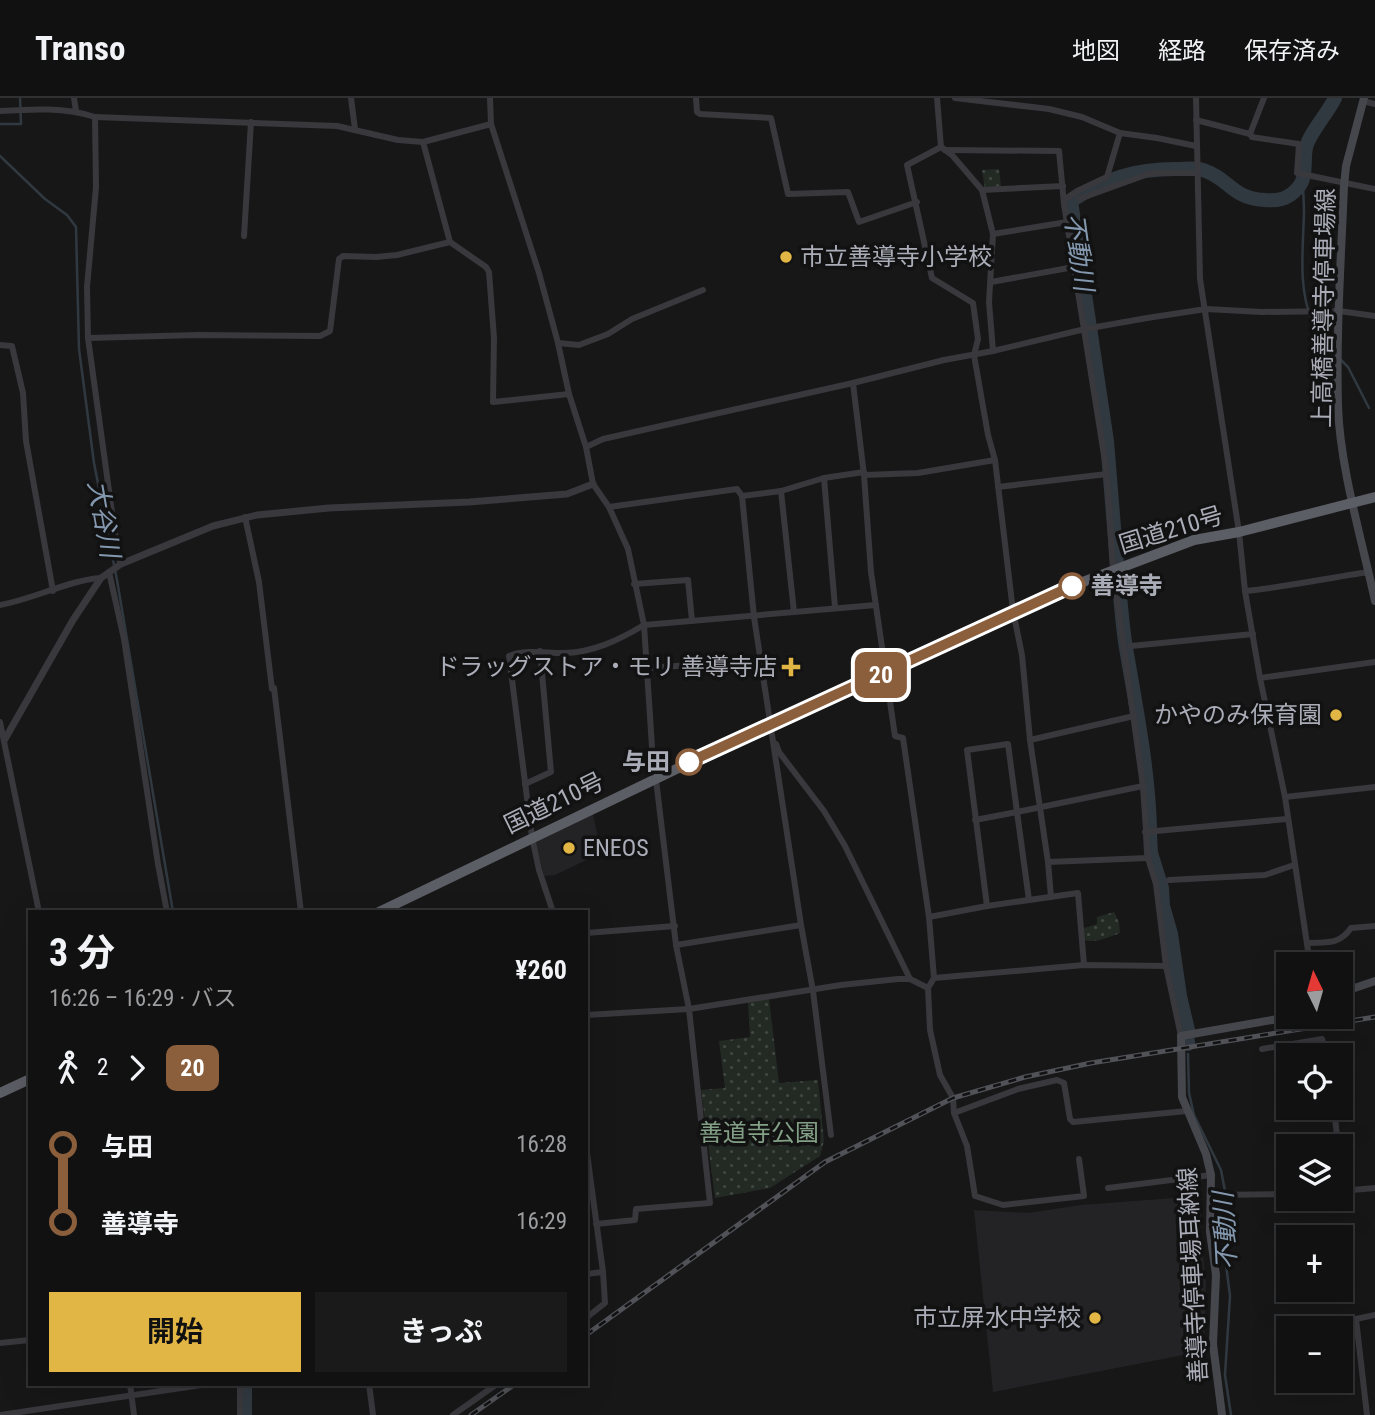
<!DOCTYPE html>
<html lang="ja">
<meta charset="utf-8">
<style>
body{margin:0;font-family:"Roboto Condensed","Noto Sans JP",sans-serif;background:#1a1a1b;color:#f1f3f6;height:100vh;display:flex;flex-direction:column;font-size:26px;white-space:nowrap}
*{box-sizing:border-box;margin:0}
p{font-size:23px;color:#9c9d9f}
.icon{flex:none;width:38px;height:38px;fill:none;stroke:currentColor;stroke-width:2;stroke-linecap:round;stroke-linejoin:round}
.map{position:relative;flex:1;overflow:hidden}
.sheet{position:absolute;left:28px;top:812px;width:560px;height:476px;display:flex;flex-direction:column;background:#111112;border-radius:0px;box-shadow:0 7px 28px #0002,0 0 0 2px #303132}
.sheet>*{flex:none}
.badge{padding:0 14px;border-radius:10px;font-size:24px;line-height:46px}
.needle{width:46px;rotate:355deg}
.tools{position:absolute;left:1276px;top:854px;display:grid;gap:14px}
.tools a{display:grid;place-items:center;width:77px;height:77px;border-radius:0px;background:#111112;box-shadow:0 7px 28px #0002,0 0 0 2px #303132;font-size:35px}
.map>.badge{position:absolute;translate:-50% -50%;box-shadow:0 0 0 4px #fff}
.legs{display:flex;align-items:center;gap:10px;height:77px;padding:0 21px;font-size:23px}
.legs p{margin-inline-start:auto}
.headline{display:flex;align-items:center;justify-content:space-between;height:119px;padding:0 21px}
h1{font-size:38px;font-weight:700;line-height:52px}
.button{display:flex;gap:14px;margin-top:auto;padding:14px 21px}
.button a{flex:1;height:80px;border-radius:0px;background:#e2b645;color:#111;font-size:28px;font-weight:700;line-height:80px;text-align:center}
.button a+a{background:#1a1a1b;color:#f1f3f6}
ul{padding:0 21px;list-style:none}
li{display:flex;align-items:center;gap:24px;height:77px;font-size:26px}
li i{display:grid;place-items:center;width:10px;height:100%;margin:0 9px;background:currentColor}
li i::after{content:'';width:18px;height:18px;margin:-9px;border:5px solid;border-radius:50%;background:#111112}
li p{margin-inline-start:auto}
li:first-child i{background:linear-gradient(#0000 50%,currentColor 0)}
li:last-child i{background:linear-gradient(currentColor 50%,#0000 0)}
header{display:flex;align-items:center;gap:42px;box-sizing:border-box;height:98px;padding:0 35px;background:#111112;border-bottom:2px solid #303132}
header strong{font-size:33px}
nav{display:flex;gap:38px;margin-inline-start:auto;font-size:24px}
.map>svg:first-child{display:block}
.built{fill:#232325}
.park{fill:url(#park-dots)}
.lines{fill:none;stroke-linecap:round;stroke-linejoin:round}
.stream{stroke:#313940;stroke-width:2.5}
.river{stroke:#313940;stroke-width:14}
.minor{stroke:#38383d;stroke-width:6}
.tertiary{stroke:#38383d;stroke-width:7}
.secondary{stroke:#46474d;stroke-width:8}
.trunk{stroke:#5c5e65;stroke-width:10}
.rail-casing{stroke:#515258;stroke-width:5}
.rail{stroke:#121213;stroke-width:2.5;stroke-dasharray:8;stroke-linecap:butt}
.line-1-casing{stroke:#fff;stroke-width:16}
.line-1{stroke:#8b5e3c;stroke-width:10}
.poi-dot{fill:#e2b645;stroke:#121213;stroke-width:2.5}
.stop-1-dot{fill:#fff;stroke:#8b5e3c;stroke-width:3.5}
.labels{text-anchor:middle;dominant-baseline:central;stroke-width:7;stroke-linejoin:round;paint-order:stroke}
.poi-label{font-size:24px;fill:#aaadb7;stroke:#121213;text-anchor:end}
.street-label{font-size:24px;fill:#aaadb7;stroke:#121213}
.stop-label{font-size:24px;font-weight:bold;fill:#aaadb7;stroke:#121213;text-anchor:start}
.park-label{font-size:24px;fill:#83a086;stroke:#121213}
.water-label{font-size:26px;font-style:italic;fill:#8499af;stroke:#121213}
</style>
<header>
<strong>Transo</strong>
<nav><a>地図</a><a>経路</a><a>保存済み</a></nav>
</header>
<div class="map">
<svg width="1375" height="1317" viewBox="0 0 1375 1317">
<defs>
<pattern id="park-dots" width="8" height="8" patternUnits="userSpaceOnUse" patternTransform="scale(1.75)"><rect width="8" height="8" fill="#232a24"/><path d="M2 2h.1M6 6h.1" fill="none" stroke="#404642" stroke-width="1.8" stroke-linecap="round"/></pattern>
</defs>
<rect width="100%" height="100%" fill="#171718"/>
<g class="built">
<polygon points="593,716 601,755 555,777 544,778 536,745 538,742"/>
<polygon points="1201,1098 1201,1137 1206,1187 1204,1253 993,1294 974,1112 1028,1115 1081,1107"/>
</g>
<g class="park">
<polygon points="999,71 1001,88 985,92 982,72"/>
<path d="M1114,814L1119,824L1120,835C1107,840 1094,846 1081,841V831L1097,826V819Z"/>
<polygon points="769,901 779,985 818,982 824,1043 820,1058 770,1090 715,1100 701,992 725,990 719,943 750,939 748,904"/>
</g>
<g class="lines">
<g class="stream">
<polyline points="0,26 21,26 20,0"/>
<polyline points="0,58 45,101 67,117 76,129 79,251 94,365 117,482 173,814"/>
<path d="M1303,83C1303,94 1304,105 1304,115C1303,151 1298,190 1312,223C1317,235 1326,245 1334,254"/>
<polyline points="1341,262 1348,269 1369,310"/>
<polyline points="1188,956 1189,995 1194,1017 1221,1072 1225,1093 1224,1151 1230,1198 1225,1277 1231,1317"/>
</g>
<g class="river">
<path d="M1117,466L1107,343L1071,103C1107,80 1134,71 1176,71C1185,71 1195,69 1203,72C1229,80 1231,100 1264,102C1277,103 1287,102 1297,91C1308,80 1303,64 1306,50C1308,37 1328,15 1335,0"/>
<path d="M1118,480C1121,503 1122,527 1126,550C1136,609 1148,668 1150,729"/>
<polyline points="1150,736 1151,755 1162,790 1163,808 1171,836 1180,898 1188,932"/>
<polyline points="1188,943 1188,946"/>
<polyline points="245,1286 245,1317"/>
</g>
<g class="minor">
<polyline points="74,0 76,13"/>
<polyline points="351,0 355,31"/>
<polyline points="490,0 491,26 539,175 558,245 569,296 586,349 593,386 609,409 628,451 644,527 652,649 676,847 689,911 710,1105 636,1111 635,1122 596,1126"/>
<polyline points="696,0 697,14 700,16 771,20 788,96 848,94 859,124 917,104"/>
<polyline points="937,0 941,49 952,57 982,92 993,136 989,204 993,253"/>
<polyline points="955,0 1049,11 1082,19 1120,35 1157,40 1196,48"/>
<polyline points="1196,0 1200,181 1239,434 1245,493 1260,580 1285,699 1310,866"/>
<polyline points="1363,3 1375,6"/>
<path d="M0,13C32,11 65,9 95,19L337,28L398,42L423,44L491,26"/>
<polyline points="95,19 96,89 87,189 88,240 118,458 121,466"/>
<polyline points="1196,22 1250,36 1264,0"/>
<polyline points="1250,36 1252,39 1299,46 1297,75 1375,91"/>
<polyline points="423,44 450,144 486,169 489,174 494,240 493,304 569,296"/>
<polyline points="941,49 907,67 932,180 973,205 978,241 974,257 988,337 995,362 1013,513 1022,557 1030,642 1048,764"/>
<polyline points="945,52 1059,53 1064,106 1107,376 1113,472 1143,688 1148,760 1156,786 1166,868 1181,938"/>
<polyline points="982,92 1063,88"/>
<polyline points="1079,101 1151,75 1196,75"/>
<polyline points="1064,102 1077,93 1107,79 1120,35"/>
<polyline points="993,136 1067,124"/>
<polyline points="244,138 251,24"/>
<polyline points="991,184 1074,169"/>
<polyline points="88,240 197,237 320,238 330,233 339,161 343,158 376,159 397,157 450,144"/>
<polyline points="558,245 579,247 608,236 632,221 703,192"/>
<polyline points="0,247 12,248 23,295 26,343 53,493"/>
<polyline points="853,285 864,377 871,474 895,638 903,640 929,819 934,880 928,890 930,932 940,977 953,1000 954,1015 967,1048 975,1098 1003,1107 1084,1098 1079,1061"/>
<polyline points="586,349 603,341 853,285 944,262 993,253 1085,231 1147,220 1206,211 1262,214 1339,213 1375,218"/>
<polyline points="864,377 918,375 995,362"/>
<polyline points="824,380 835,509"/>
<polyline points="998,389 1107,376"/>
<polyline points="781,393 794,514"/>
<polyline points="609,409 737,391 742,398"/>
<polyline points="245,419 259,484 272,591 274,590 301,814"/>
<polyline points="109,474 124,541 158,766 167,814"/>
<polyline points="634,486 688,482 692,523"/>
<path d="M1245,493C1287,489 1327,480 1369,474"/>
<path d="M0,507C34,501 69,482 101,480"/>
<polyline points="1131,548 1253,536"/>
<polyline points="648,570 760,562"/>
<polyline points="1260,580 1375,564"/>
<polyline points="0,624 39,814"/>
<polyline points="1030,642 1134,618"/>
<polyline points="776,646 779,654 824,713 845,748 910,881"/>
<polyline points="525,686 551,674 540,553"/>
<polyline points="1285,699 1375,689"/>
<polyline points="975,722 1017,714 1029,802"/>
<polyline points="1145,734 1287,721"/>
<polyline points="1169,782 1265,777 1294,767"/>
<polyline points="1051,799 1048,764 1148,760"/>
<polyline points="987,808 967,652 1008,646 1017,714 1143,688"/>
<path d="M553,814L539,772L532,739L509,558C527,551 544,555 563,555C592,555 619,542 644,527L876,507"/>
<polyline points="929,819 987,808 1078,795 1084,867"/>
<polyline points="586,835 675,828"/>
<path d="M1309,845C1327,844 1339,847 1351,830L1375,828"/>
<polyline points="676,847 801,827"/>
<polyline points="934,880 1084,867 1166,868"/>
<polyline points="586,917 689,911 841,887 898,881 910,881 928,890"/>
<polyline points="1262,951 1322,941 1328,957"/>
<polyline points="1334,1010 1338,1048"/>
<polyline points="954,1015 1018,991 1057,982 1064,985 1070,1021 1073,1024 1187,1013"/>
<polyline points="831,1037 813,893 801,827 754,519 742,398 781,393 824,380 864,374"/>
<polyline points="586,1048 603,1174 605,1205 586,1220"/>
<polyline points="1340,1076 1342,1093"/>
<polyline points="1108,1090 1211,1077"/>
<polyline points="1340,1093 1375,1090"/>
<polyline points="1213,1097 1288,1096"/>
<polyline points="586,1176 603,1174"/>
<polyline points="0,1245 30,1242"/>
<polyline points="130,1286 134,1317"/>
<polyline points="240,1286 240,1317"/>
<polyline points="369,1286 373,1317"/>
<polyline points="0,1317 208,1286"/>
<polyline points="453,1317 497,1286"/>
<polyline points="1367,1317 1356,1221 1375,1217"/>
</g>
<polyline class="tertiary" points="5,641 73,522 101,480 121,466 213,428 257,417 329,410 469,404 567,396 593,386"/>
<g class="secondary">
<path d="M1364,0L1346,68L1344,88C1341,161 1336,235 1338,308C1340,370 1362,442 1375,503"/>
<polyline points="1340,895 1375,883"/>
<polyline points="1222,1317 1213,1246 1216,1177 1210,1134 1211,1077 1206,1056 1182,999 1181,938 1278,921 1288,917"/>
</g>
<g class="trunk">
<polyline points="379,814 770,626 886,575 1067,490 1194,442 1239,434 1375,399"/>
<polyline points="0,995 30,981"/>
</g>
<defs>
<g id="rail">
<polyline points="586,1237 825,1064 953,1000 1025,979 1091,965 1375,919"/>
<polyline points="471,1317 515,1286"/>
</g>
</defs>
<use href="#rail" class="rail-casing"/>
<use href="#rail" class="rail"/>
</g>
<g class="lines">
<defs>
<polyline id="line-1" points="689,664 1072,488"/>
</defs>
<use href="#line-1" class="line-1-casing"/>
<use href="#line-1" class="line-1"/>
</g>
<g class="poi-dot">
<circle cx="786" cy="159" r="7"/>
<path d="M787.5 558.5h7v7h7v7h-7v7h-7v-7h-7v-7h7z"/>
<circle cx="1336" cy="617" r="7"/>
<circle cx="569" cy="750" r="7"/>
<circle cx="1095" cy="1220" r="7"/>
</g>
<g class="stop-1-dot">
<circle cx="1072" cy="488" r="12"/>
<circle cx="689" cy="664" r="12"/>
</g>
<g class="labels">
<g class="poi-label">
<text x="800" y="159" text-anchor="start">市立善導寺小学校</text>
<text x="777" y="569">ドラッグストア・モリ 善導寺店</text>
<text x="1322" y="617">かやのみ保育園</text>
<text x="583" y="750" text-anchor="start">ENEOS</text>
<text x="1081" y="1220">市立屏水中学校</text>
</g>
<g class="street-label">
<text transform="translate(1324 210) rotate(-89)">上高橋善導寺停車場線</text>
<text transform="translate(1171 432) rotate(-17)">国道210号</text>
<text transform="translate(554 705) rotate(-26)">国道210号</text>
<text transform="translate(1193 1177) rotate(-93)">善導寺停車場耳納線</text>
</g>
<g class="stop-label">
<text x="1091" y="488">善導寺</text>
<text x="670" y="664" text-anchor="end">与田</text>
</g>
<g class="park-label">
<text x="759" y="1035">善道寺公園</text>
</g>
<g class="water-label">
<text transform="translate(1079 154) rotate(82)">不動川</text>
<text transform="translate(104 421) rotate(80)">大谷川</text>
<text transform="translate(1225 1133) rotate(-93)">不動川</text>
</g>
</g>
</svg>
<div class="tools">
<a><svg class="needle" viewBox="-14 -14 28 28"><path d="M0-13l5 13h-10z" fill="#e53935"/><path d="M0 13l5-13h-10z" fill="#9c9d9f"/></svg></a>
<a><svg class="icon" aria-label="locate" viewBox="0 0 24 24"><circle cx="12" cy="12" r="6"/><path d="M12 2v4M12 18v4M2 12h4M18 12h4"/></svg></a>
<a><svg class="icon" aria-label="layers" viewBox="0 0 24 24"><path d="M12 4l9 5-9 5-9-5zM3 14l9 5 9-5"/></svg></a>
<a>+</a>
<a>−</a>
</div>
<b class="badge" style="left:881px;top:577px;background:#8b5e3c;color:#fff">20</b>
<section class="sheet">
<div class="headline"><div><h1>3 分</h1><p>16:26 – 16:29 · バス</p></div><b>¥260</b></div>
<div class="legs"><svg class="icon" aria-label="walk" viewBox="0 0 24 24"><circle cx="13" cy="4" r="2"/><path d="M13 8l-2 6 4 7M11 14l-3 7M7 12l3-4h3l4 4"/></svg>2<svg class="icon" aria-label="forward" viewBox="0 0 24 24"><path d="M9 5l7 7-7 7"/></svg><b class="badge" style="background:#8b5e3c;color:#fff">20</b></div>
<ul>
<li><i style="color:#8b5e3c"></i><b>与田</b><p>16:28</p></li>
<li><i style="color:#8b5e3c"></i><b>善導寺</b><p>16:29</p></li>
</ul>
<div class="button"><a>開始</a><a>きっぷ</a></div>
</section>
</div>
